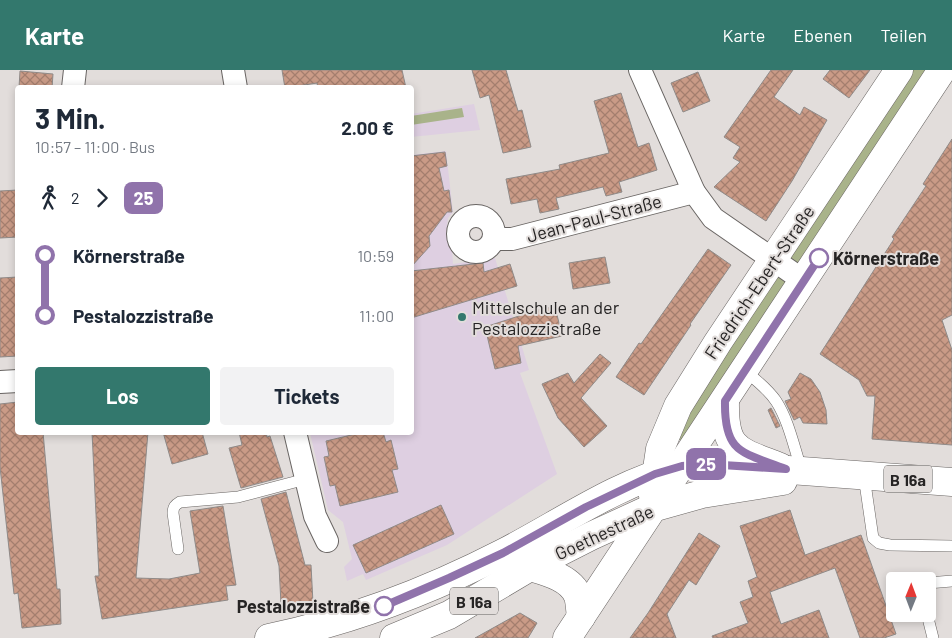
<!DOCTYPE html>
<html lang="de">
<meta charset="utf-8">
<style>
body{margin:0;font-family:Barlow,sans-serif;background:#f2f2f3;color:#1f2937;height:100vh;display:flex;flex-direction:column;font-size:19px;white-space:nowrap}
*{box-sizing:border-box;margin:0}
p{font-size:16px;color:#747a83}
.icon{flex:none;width:28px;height:28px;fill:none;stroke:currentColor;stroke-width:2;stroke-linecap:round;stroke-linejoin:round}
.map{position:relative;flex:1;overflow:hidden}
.details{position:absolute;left:15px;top:15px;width:399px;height:350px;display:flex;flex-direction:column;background:#fff;border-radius:5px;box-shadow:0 2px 8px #0003}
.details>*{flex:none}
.badge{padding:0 10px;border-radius:8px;font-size:18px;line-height:32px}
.needle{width:32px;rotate:1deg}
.tools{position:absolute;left:886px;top:502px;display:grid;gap:10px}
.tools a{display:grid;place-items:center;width:50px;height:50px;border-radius:5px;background:#fff;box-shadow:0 2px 8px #0003;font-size:25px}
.map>.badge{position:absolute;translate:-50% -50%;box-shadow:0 0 0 2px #fff}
.legs{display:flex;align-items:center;gap:8px;height:55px;padding:0 20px;font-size:16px}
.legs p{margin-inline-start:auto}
.overview{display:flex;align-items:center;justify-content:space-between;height:85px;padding:0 20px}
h1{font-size:28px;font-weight:700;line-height:38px}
.action{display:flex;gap:10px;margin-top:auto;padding:10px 20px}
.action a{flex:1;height:58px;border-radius:5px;background:#33786d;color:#fff;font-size:20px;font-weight:700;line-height:58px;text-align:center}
.action a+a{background:#f2f2f3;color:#1f2937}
ul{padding:0 20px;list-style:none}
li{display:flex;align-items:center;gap:18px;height:60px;font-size:19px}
li i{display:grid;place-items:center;width:8px;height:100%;margin:0 6px;background:currentColor}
li i::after{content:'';width:12px;height:12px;margin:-6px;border:4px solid;border-radius:50%;background:#fff}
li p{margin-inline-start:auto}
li:first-child i{background:linear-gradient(#0000 50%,currentColor 0)}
li:last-child i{background:linear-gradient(currentColor 50%,#0000 0)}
header{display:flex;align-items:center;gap:30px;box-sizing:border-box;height:70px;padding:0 25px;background:#33786d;color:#fff}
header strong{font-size:24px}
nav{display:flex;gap:28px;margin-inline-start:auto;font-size:18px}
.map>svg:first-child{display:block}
.education{fill:#decfe1}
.grass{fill:#a9b38a}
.building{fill:url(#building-cross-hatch);stroke:#8f8a88}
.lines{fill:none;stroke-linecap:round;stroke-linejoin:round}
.service-casing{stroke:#696563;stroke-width:12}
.minor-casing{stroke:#696563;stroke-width:24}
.tertiary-casing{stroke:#696563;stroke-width:29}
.primary-casing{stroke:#696563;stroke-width:29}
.service{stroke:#fff;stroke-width:11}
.minor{stroke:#fff;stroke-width:22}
.tertiary{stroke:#fff;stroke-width:28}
.primary{stroke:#fff;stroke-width:28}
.line-1-casing{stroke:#fff;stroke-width:11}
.line-1{stroke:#9073ab;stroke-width:8}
.stop-1-dot{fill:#fff;stroke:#9073ab;stroke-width:2.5}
.poi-dot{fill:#33786d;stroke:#e2dddb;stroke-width:2}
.labels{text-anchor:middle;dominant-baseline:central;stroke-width:4;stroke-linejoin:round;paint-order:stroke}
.shield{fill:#e2dddb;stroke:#5e5c5b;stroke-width:1}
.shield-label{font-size:16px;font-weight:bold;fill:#262424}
.street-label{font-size:18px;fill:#262424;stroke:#e2dddb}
.stop-label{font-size:18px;font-weight:bold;fill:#262424;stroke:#e2dddb;text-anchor:start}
.poi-label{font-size:18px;fill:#262424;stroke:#e2dddb;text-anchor:start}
</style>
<header>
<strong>Karte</strong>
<nav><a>Karte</a><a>Ebenen</a><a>Teilen</a></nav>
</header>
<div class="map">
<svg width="952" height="568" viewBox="0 0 952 568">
<defs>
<pattern id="building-cross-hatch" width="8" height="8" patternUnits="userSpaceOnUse" patternTransform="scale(1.25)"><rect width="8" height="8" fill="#ca9b87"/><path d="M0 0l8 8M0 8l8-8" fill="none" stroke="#a47e6e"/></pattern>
</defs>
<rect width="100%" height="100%" fill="#e2dddb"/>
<g class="education">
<polygon points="474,34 480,60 411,67 411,44"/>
<polygon points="446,81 453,142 448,148 446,163 452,179 453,194 495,188 529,300 520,303 557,404 447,475 366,510 363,504 347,511 344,497 352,489 343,452 328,440 310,363 411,362 411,85"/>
</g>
<g class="grass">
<polygon points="913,0 931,0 686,370 677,370 682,357 730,274"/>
<polygon points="462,38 464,47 411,55 411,46"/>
</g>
<g class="building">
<polygon points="282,0 402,0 406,18 318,18 317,13 285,18"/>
<polygon points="472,0 506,0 518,41 522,40 531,77 503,83 489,25 480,28"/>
<polygon points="771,0 793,0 774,27 800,45 804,37 827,50 792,111 766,151 714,117 740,92 733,88 740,77 724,67"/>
<polygon points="830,0 870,0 849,28 823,9"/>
<polygon points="20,1 53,4 52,18 19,18"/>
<polygon points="698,2 710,31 683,42 671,13"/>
<polygon points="621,23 638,77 649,73 657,100 619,112 622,122 606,126 603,117 556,128 559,139 540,143 537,129 511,134 506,109 560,99 559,95 609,83 594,31"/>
<polygon points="952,69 952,245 942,250 952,280 952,375 872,369 875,326 867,326 859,310 820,284 894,169 892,167 926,116 923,114"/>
<polygon points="445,82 447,96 439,98 444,121 449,120 452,142 447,142 429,166 430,176 411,197 411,86"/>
<polygon points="18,120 18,167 0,168 0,121"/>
<polygon points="708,179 731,195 690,254 691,255 644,325 616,307 639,273 641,274"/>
<polygon points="605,187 610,213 573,219 569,193"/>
<polygon points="483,193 484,202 510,194 517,216 411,248 411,201"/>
<polygon points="18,207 18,286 0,287 0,208"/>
<polygon points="555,236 562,266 518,276 521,293 495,299 485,257 522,245 521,244"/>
<polygon points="600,284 611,293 581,328 607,356 584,377 558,348 542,314 568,303 574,313"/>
<polygon points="800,303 811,309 820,322 826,340 827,354 803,353 800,347 794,350 785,331 791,329 788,322"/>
<polygon points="18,332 18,362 43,362 57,519 60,519 61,554 22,558 18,523 14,524 0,397 0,334"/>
<polygon points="771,338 780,356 776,358 768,340"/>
<polygon points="92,362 148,362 136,508 169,509 200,503 190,441 223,436 236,515 226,516 228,530 102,549 95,506 99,506"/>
<polygon points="163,362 202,362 208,384 172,394"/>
<polygon points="239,362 266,362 267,367 270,366 283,407 241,418 229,378 242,375"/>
<polygon points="364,362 383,362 386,372 391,370 398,399 392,400 398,422 340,436 335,415 330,416 324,387 329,386 326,371"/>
<polygon points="286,422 305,495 311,495 313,533 281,534 279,496 261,429"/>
<polygon points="441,435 454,464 366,503 353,475"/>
<polygon points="790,440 805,485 861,465 896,564 884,568 860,568 835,498 770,522 781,554 819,540 829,568 713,568 712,566 748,553 740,532 753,527 748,511 757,507 740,456"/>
<polygon points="699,463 720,476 696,515 689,510 667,544 676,568 630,568 648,543"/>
<polygon points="520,543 537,553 528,568 475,568"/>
</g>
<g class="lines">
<defs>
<g id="service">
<path d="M745,301C756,310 767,318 776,331C789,351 794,378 802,401"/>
<polyline points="864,406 873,468 879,473 890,475 952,476"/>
<path d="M178,479L173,443C173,437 175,435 180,432L238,427L306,409"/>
<polyline points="928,513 952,511"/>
<polyline points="927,544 933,568"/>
</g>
<g id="minor">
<polyline points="233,0 236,18"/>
<polyline points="640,0 694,122 713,148 804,211"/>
<polyline points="73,18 75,0"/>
<circle cx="476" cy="164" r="18"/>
<polyline points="494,169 512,169 694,122"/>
<polyline points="0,312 18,311"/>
<polyline points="295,362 315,446 327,471"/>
</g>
<g id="tertiary">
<path d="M725,331C724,381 737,380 780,397"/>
<polyline points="653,426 660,379 678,336 718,272 899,0"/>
<path d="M530,497C547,502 571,508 578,526C580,532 580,541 581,547"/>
<polyline points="567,568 942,0"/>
</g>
<g id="primary">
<path d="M269,568C351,551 429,521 503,483C561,453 617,413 680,397C689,394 698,395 707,394L952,412"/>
<polyline points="394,568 449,545 530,497 591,466 652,438 702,424 783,411"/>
</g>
</defs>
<use href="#service" class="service-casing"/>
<use href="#minor" class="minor-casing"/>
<use href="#tertiary" class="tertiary-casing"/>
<use href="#primary" class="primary-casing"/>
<use href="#service" class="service"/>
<use href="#minor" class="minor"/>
<use href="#tertiary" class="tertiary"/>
<use href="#primary" class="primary"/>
</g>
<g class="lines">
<defs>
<path id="line-1" d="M384,536L449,508L503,483L586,437L655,404L682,396L706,394L786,399C742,382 724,384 725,331L819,188"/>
</defs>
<use href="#line-1" class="line-1-casing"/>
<use href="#line-1" class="line-1"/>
</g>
<g class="stop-1-dot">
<circle cx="819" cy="188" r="9"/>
<circle cx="384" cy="536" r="9"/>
</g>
<circle class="poi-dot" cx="462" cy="247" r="5"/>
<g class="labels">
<g class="shield">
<rect x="884" y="395.5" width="48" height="27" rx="4"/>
<rect x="450" y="517.5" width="48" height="27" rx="4"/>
</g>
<g class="shield-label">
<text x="908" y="409">B 16a</text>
<text x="474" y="531">B 16a</text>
</g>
<g class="street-label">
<text transform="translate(594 148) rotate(-15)">Jean-Paul-Straße</text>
<text transform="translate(759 212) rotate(-56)">Friedrich-Ebert-Straße</text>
<text transform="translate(604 462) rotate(-25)">Goethestraße</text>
</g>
<g class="stop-label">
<text x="833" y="188">Körnerstraße</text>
<text x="370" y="536" text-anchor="end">Pestalozzistraße</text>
</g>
<g class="poi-label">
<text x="472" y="237">Mittelschule an der<tspan x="472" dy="21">Pestalozzistraße</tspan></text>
</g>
</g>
</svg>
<div class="tools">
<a><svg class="needle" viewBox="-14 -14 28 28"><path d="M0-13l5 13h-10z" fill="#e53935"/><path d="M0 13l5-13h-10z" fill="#747a83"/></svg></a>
</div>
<b class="badge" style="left:706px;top:394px;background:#9073ab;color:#fff">25</b>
<section class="details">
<div class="overview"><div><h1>3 Min.</h1><p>10:57 – 11:00 · Bus</p></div><b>2.00 €</b></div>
<div class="legs"><svg class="icon" aria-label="walk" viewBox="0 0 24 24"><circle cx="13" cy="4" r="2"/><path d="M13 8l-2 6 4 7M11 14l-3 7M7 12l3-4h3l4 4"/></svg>2<svg class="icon" aria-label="forward" viewBox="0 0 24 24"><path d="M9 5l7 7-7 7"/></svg><b class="badge" style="background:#9073ab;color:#fff">25</b></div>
<ul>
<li><i style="color:#9073ab"></i><b>Körnerstraße</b><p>10:59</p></li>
<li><i style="color:#9073ab"></i><b>Pestalozzistraße</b><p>11:00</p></li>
</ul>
<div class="action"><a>Los</a><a>Tickets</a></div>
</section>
</div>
